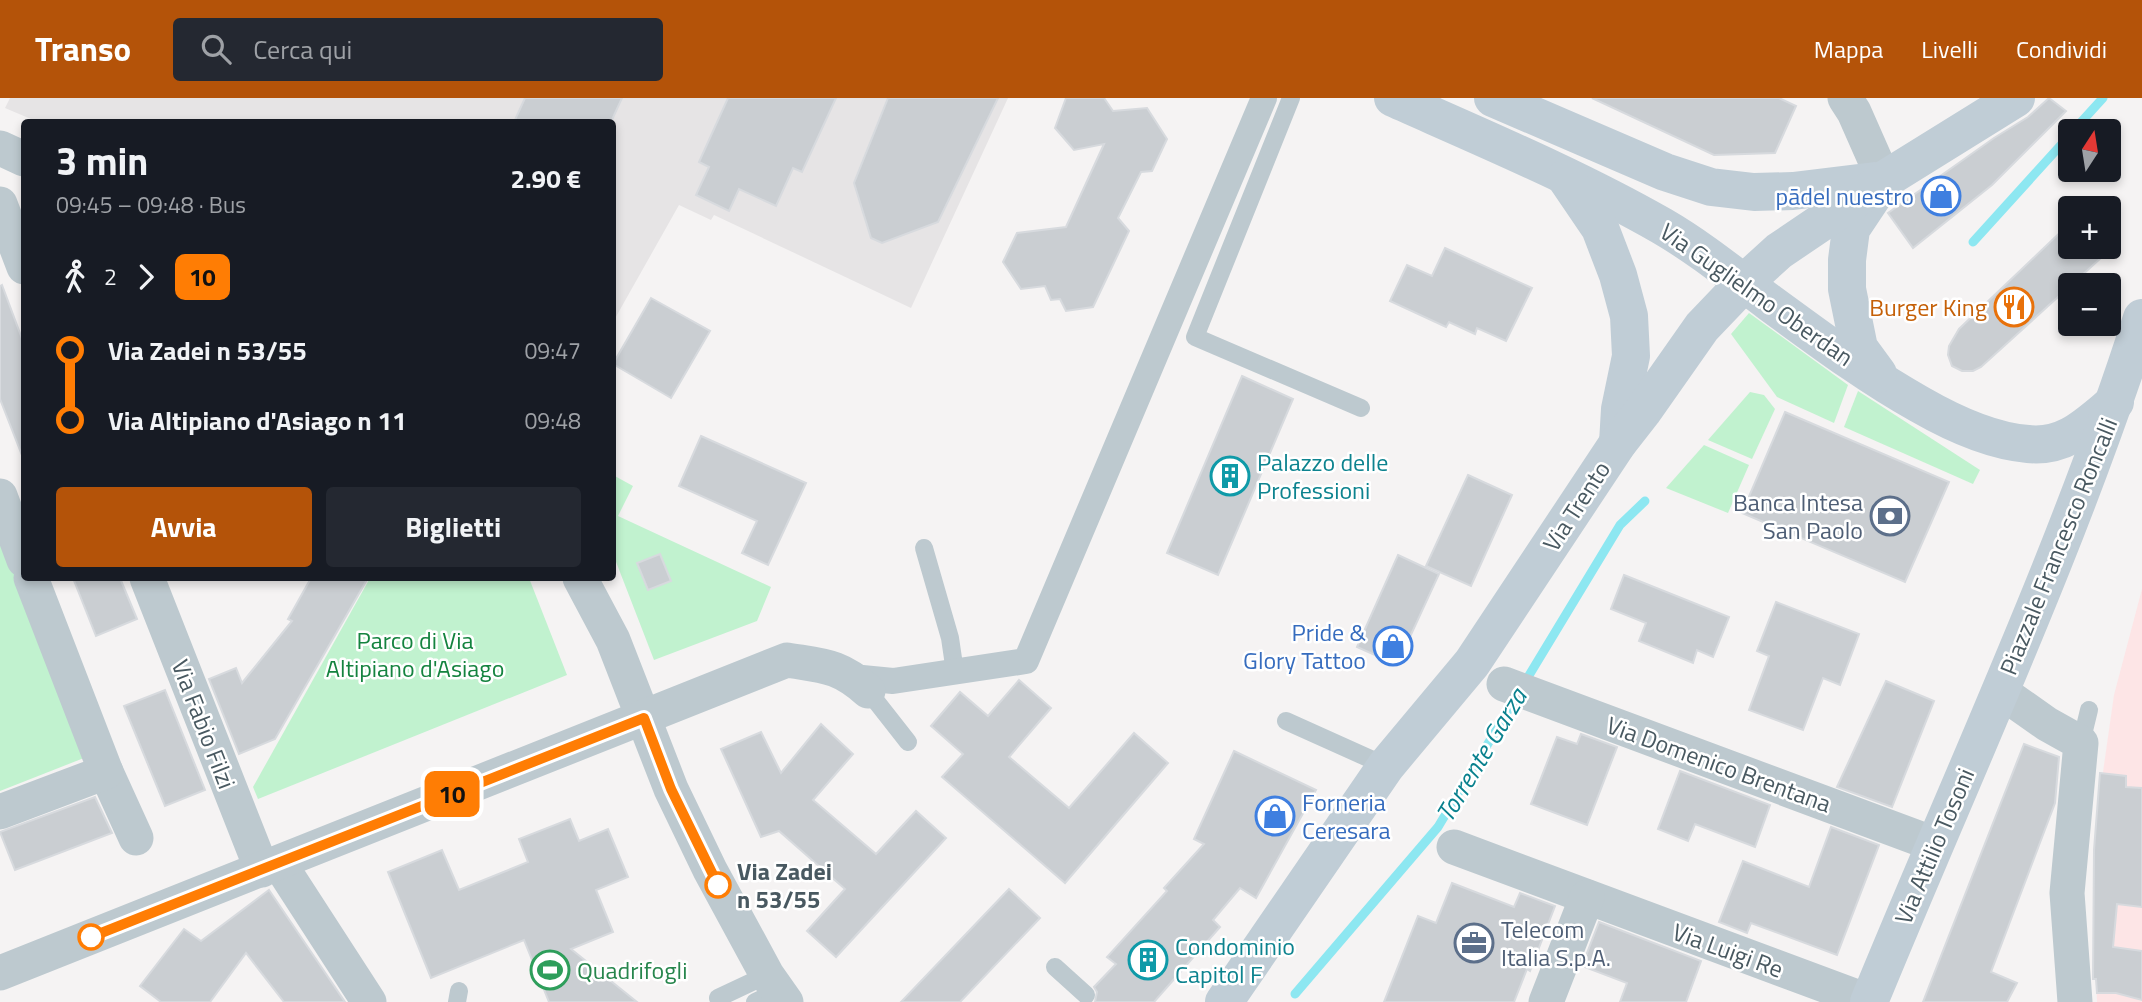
<!DOCTYPE html>
<html lang="it">
<meta charset="utf-8">
<style>
body{margin:0;font-family:"Titillium Web",sans-serif;background:#242831;color:#f1f3f6;height:100vh;display:flex;flex-direction:column;font-size:26px;white-space:nowrap}
*{box-sizing:border-box;margin:0}
p{font-size:23px;color:#9ea1a6}
.icon{flex:none;width:38px;height:38px;fill:none;stroke:currentColor;stroke-width:2;stroke-linecap:round;stroke-linejoin:round}
.map{position:relative;flex:1;overflow:hidden}
.panel{position:absolute;left:21px;top:21px;width:595px;height:462px;display:flex;flex-direction:column;background:#171b24;border-radius:7px;box-shadow:0 4px 10px #0003}
.panel>*{flex:none}
.badge{padding:0 14px;border-radius:10px;font-size:24px;line-height:46px}
.needle{width:46px;rotate:12deg}
.buttons{position:absolute;left:2058px;top:21px;display:grid;gap:14px}
.buttons a{display:grid;place-items:center;width:63px;height:63px;border-radius:7px;background:#171b24;box-shadow:0 4px 10px #0003;font-size:35px}
.map>.badge{position:absolute;translate:-50% -50%;box-shadow:0 0 0 4px #fff}
.legs{display:flex;align-items:center;gap:10px;height:77px;padding:0 35px;font-size:23px}
.legs p{margin-inline-start:auto}
.overview{display:flex;align-items:center;justify-content:space-between;height:119px;padding:0 35px}
h1{font-size:38px;font-weight:700;line-height:52px}
.button{display:flex;gap:14px;margin-top:auto;padding:14px 35px}
.button a{flex:1;height:80px;border-radius:7px;background:#b45309;color:#fff;font-size:28px;font-weight:700;line-height:80px;text-align:center}
.button a+a{background:#242831;color:#f1f3f6}
ul{padding:0 35px;list-style:none}
li{display:flex;align-items:center;gap:24px;height:70px;font-size:26px}
li i{display:grid;place-items:center;width:10px;height:100%;margin:0 9px;background:currentColor}
li i::after{content:'';width:18px;height:18px;margin:-9px;border:5px solid;border-radius:50%;background:#171b24}
li p{margin-inline-start:auto}
li:first-child i{background:linear-gradient(#0000 50%,currentColor 0)}
li:last-child i{background:linear-gradient(currentColor 50%,#0000 0)}
header{display:flex;align-items:center;gap:42px;box-sizing:border-box;height:98px;padding:0 35px;background:#b45309;color:#fff}
header strong{font-size:33px}
nav{display:flex;gap:38px;margin-inline-start:auto;font-size:24px}
.search{width:490px;height:63px;background:#242831;display:flex;align-items:center;gap:18px;box-sizing:border-box;padding:0 24px;border-radius:7px;color:#9ea1a6;font-size:26px}
.map>svg:first-child{display:block}
.education{fill:#e6e4e5}
.medical{fill:#fde5e6}
.green{fill:#c1f2cf}
.lines{fill:none;stroke-linecap:round;stroke-linejoin:round}
.stream{stroke:#8de7f1;stroke-width:9}
.building{fill:#caced2;stroke:#d7dade;stroke-width:2}
.service{stroke:#bdc9cf;stroke-width:18}
.pedestrian{stroke:#bdc9cf;stroke-width:26}
.minor{stroke:#bdc9cf;stroke-width:35}
.secondary{stroke:#c0cdd6;stroke-width:38}
.line-1-casing{stroke:#fff;stroke-width:16}
.line-1{stroke:#ff7d04;stroke-width:10}
.stop-1-dot{fill:#fff;stroke:#ff7d04;stroke-width:3.5}
.labels{text-anchor:middle;dominant-baseline:central;stroke-width:5;stroke-linejoin:round;paint-order:stroke}
.shop-label{font-size:24px;fill:#366cbe;stroke:#fff;text-anchor:end}
.street-label{font-size:24px;fill:#495961;stroke:#fff}
.food-label{font-size:24px;fill:#c56008;stroke:#fff;text-anchor:end}
.culture-label{font-size:24px;fill:#0d838f;stroke:#fff;text-anchor:start}
.service-label{font-size:24px;fill:#4e5e75;stroke:#fff;text-anchor:end}
.park-label{font-size:24px;fill:#14833f;stroke:#fff}
.stop-label{font-size:24px;font-weight:bold;fill:#495961;stroke:#fff;text-anchor:start}
.leisure-label{font-size:24px;fill:#27864d;stroke:#fff;text-anchor:start}
.water-label{font-size:26px;font-style:italic;fill:#09818e;stroke:#fff}
</style>
<header>
<strong>Transo</strong>
<div class="search"><svg class="icon" aria-label="search" viewBox="0 0 24 24"><circle cx="10" cy="10" r="6"/><path d="M15 15l6 6"/></svg>Cerca qui</div>
<nav><a>Mappa</a><a>Livelli</a><a>Condividi</a></nav>
</header>
<div class="map">
<svg width="2142" height="904" viewBox="0 0 2142 904">
<rect width="100%" height="100%" fill="#f5f3f3"/>
<polygon class="education" points="10,0 1008,0 911,210 714,117 711,122 679,107 613,224 612,24 38,24 5,10"/>
<polygon class="medical" points="2142,491 2142,904 2097,904 2094,836 2098,709 2114,597"/>
<g class="green">
<polygon points="1749,215 1848,287 1834,325 1777,299 1731,236"/>
<polygon points="1858,293 1980,372 1973,386 1844,329"/>
<polygon points="1750,294 1764,297 1775,311 1752,361 1708,342"/>
<polygon points="1704,347 1749,367 1728,415 1666,390"/>
<polygon points="613,377 633,388 618,418 771,489 757,523 654,562 613,456"/>
<polygon points="0,432 89,658 0,693"/>
<polygon points="370,480 529,480 567,577 258,701 253,689"/>
</g>
<g class="lines">
<g class="stream">
<polyline points="2073,33 2103,0"/>
<polyline points="1973,144 2070,37"/>
<polyline points="1525,584 1620,427 1645,403"/>
<polyline points="1295,896 1438,729 1516,599"/>
</g>
</g>
<g class="building">
<polygon points="525,0 622,0 611,24 514,24"/>
<polygon points="728,0 836,0 802,74 793,70 776,108 739,91 729,113 696,97 709,69 699,64"/>
<polygon points="888,0 998,0 938,124 882,145 871,140 854,85"/>
<polygon points="1066,0 1104,0 1113,13 1147,10 1167,41 1152,73 1141,74 1118,120 1129,133 1093,209 1066,213 1060,201 1051,202 1045,188 1021,191 1003,164 1017,135 1066,129 1104,46 1074,52 1055,30"/>
<polygon points="1592,0 1779,0 1796,8 1775,55 1714,57"/>
<polygon points="2049,0 2066,13 1992,87 1913,150 1888,115 1994,40 2028,19"/>
<polygon points="2070,125 2070,149 2113,149 1981,269 1973,273 1962,273 1952,268 1948,257 1949,248 1959,231"/>
<polygon points="1445,150 1532,190 1506,243 1477,230 1475,236 1449,224 1446,229 1390,203 1407,167 1432,178"/>
<polygon points="2,187 24,246 23,360 0,301 0,188"/>
<polygon points="651,200 710,233 671,300 613,266"/>
<polygon points="1242,278 1293,301 1218,477 1167,455"/>
<polygon points="1785,314 1949,384 1905,484 1742,415"/>
<polygon points="701,338 806,385 768,467 742,455 757,423 679,388"/>
<polygon points="1468,377 1512,397 1471,488 1426,468"/>
<polygon points="660,456 671,483 648,492 637,465"/>
<polygon points="1398,457 1439,476 1397,567 1357,549"/>
<polygon points="1624,477 1729,519 1713,559 1697,552 1693,565 1639,543 1646,525 1611,511"/>
<polygon points="73,480 120,480 137,521 96,538"/>
<polygon points="311,480 368,480 275,641 239,656 209,581 236,570 242,585 292,523 288,521"/>
<polygon points="1776,504 1859,536 1840,587 1823,580 1803,632 1749,612 1769,558 1757,553"/>
<polygon points="1019,582 1051,610 1009,659 1069,710 1134,635 1168,665 1065,785 942,679 963,656 931,628 960,594 988,618"/>
<polygon points="1886,583 1934,603 1892,709 1837,689"/>
<polygon points="165,592 205,692 165,708 124,608"/>
<polygon points="821,626 853,656 813,702 876,756 916,713 946,740 836,859 807,833 845,791 779,733 761,739 721,651 761,634 781,675"/>
<polygon points="1581,636 1617,649 1587,727 1531,706 1557,639 1577,646"/>
<polygon points="2024,646 2059,659 2055,705 1991,874 2017,885 2007,904 1923,904"/>
<polygon points="1234,653 1316,692 1256,800 1240,790 1213,822 1220,829 1154,904 1095,904 1097,894 1094,889 1116,866 1107,859 1167,793 1164,790 1204,746 1194,741"/>
<polygon points="1680,673 1770,707 1755,749 1695,726 1688,743 1658,731"/>
<polygon points="2100,675 2126,678 2126,689 2142,690 2142,809 2117,806 2113,849 2142,853 2142,902 2116,895 2097,895 2096,881 2093,881 2094,752"/>
<polygon points="95,699 112,735 15,772 0,734"/>
<polygon points="570,721 579,743 608,731 628,779 596,792 613,834 571,851 637,904 549,904 524,842 431,880 388,774 442,752 459,792 528,764 519,741"/>
<polygon points="1831,729 1879,747 1837,857 1751,825 1747,835 1719,824 1743,763 1809,789"/>
<polygon points="1452,785 1514,809 1520,795 1555,808 1530,873 1527,871 1514,904 1384,904 1418,818 1436,825"/>
<polygon points="1009,791 1040,820 960,904 901,904"/>
<polygon points="269,792 345,904 284,904 246,855 210,904 161,904 140,888 184,831 201,843"/>
<polygon points="1599,824 1701,863 1686,904 1620,904 1627,885 1582,868"/>
</g>
<g class="lines">
<g class="service">
<polyline points="1291,0 1195,239 1361,310"/>
<polyline points="924,450 950,540 955,574"/>
<polyline points="868,593 908,644"/>
<polyline points="1286,623 1386,668"/>
<polyline points="2081,645 2089,612"/>
<polyline points="1055,869 1086,897"/>
<polyline points="718,900 767,877"/>
<polyline points="457,904 459,893"/>
<polyline points="755,904 778,893"/>
</g>
<polyline class="pedestrian" points="852,579 893,583 1026,563 1264,0"/>
<g class="minor">
<polyline points="1845,0 1854,14 1884,82"/>
<polyline points="0,50 24,61"/>
<polyline points="0,106 24,169"/>
<polyline points="0,398 24,462"/>
<polyline points="147,480 262,772"/>
<polyline points="580,480 613,542 671,691 710,772 767,877 786,904"/>
<polyline points="1504,586 1934,746"/>
<polyline points="2000,593 2047,626 2081,645 2067,795 2075,904"/>
<polyline points="106,674 136,740"/>
<polyline points="0,714 106,674 31,480"/>
<polyline points="1454,749 1870,904"/>
<polyline points="279,765 369,904"/>
<path d="M0,875L787,562C823,568 839,567 868,593"/>
<polyline points="1546,904 1587,799"/>
</g>
<g class="secondary">
<path d="M1393,0C1483,40 1576,79 1662,128C1700,150 1734,178 1770,205C1818,240 1867,277 1919,306C1952,325 1990,343 2028,346C2066,350 2088,326 2115,304"/>
<polyline points="1493,0 1665,74 1711,89 1754,94 1793,93 1875,83"/>
<polyline points="1566,80 1600,130 1618,177 1629,218 1631,258 1620,311 1618,345"/>
<polyline points="1877,92 1851,131 1847,162 1847,191 1859,250 1878,276"/>
<polyline points="1224,904 1386,668 1472,565 1618,345 1643,313 1702,229 1745,184 1779,153 1884,82 2016,0"/>
<path d="M1869,904C1962,677 2067,454 2142,220"/>
</g>
</g>
<g class="lines">
<defs>
<polyline id="line-1" points="91,839 644,620 671,691 718,787"/>
</defs>
<use href="#line-1" class="line-1-casing"/>
<use href="#line-1" class="line-1"/>
</g>
<defs>
<symbol id="shop-ring" viewBox="-11 -11 22 22"><circle r="9.5" fill="#fff" stroke="#3f7fe0" stroke-width="1.5"/><path d="M-5-2.5h2.3a2.7 3.5 0 0 1 5.4 0H5L5.5 6h-11ZM-1.5-2.5h3a1.5 2.3 0 0 0-3 0Z" fill="#3f7fe0"/></symbol>
<symbol id="restaurant-ring" viewBox="-11 -11 22 22"><circle r="9.5" fill="#fff" stroke="#e8710a" stroke-width="1.5"/><path d="M-5-6h1v4h1v-4h1v4h1v-4h1v5L-1.5 .5V6h-2V.5L-5-1ZM5-6V6H3V1.5H1.5Q1.5-4 5-6Z" fill="#e8710a"/></symbol>
<symbol id="building-ring" viewBox="-11 -11 22 22"><circle r="9.5" fill="#fff" stroke="#0f9aa8" stroke-width="1.5"/><path d="M-4-6H4V6H1V3H-1V6H-4ZM-2.5-4.3h1.7v1.8h-1.7ZM.8-4.3h1.7v1.8H.8ZM-2.5-1h1.7V.8h-1.7ZM.8-1h1.7V.8H.8Z" fill="#0f9aa8"/></symbol>
<symbol id="bank-ring" viewBox="-11 -11 22 22"><circle r="9.5" fill="#fff" stroke="#5c6f8a" stroke-width="1.5"/><path d="M-6-4H6V4H-6ZM0-2.3a2.3 2.3 0 1 0 0 4.6a2.3 2.3 0 1 0 0-4.6Z" fill="#5c6f8a"/></symbol>
<symbol id="office-ring" viewBox="-11 -11 22 22"><circle r="9.5" fill="#fff" stroke="#5c6f8a" stroke-width="1.5"/><path d="M-6-3h4V-5.5h4V-3h4V5H-6ZM-1-4.5V-3h2v-1.5ZM-6 0V1H6V0Z" fill="#5c6f8a"/></symbol>
<symbol id="stadium-ring" viewBox="-11 -11 22 22"><circle r="9.5" fill="#fff" stroke="#2e9e5b" stroke-width="1.5"/><path d="M0-5a6.5 5 0 1 0 0 10a6.5 5 0 1 0 0-10ZM-3.5-1.8h7v3.6h-7Z" fill="#2e9e5b"/></symbol>
</defs>
<g fill-rule="evenodd">
<use href="#shop-ring" x="1919" y="76" width="44" height="44"/>
<use href="#restaurant-ring" x="1992" y="187" width="44" height="44"/>
<use href="#building-ring" x="1208" y="356" width="44" height="44"/>
<use href="#bank-ring" x="1868" y="396" width="44" height="44"/>
<use href="#shop-ring" x="1371" y="526" width="44" height="44"/>
<use href="#shop-ring" x="1253" y="696" width="44" height="44"/>
<use href="#office-ring" x="1452" y="823" width="44" height="44"/>
<use href="#building-ring" x="1126" y="840" width="44" height="44"/>
<use href="#stadium-ring" x="528" y="850" width="44" height="44"/>
</g>
<g class="stop-1-dot">
<circle cx="718" cy="787" r="12"/>
<circle cx="91" cy="839" r="12"/>
</g>
<g class="labels">
<g class="shop-label">
<text x="1914" y="98">pādel nuestro</text>
<text x="1366" y="534">Pride &amp;<tspan x="1366" dy="28">Glory Tattoo</tspan></text>
<text x="1302" y="704" text-anchor="start">Forneria<tspan x="1302" dy="28">Ceresara</tspan></text>
</g>
<g class="street-label">
<text transform="translate(1757 196) rotate(35)">Via Guglielmo Oberdan</text>
<text transform="translate(1576 408) rotate(-57)">Via Trento</text>
<text transform="translate(2058 448) rotate(-68)">Piazzale Francesco Roncalli</text>
<text transform="translate(204 626) rotate(69)">Via Fabio Filzi</text>
<text transform="translate(1719 666) rotate(20)">Via Domenico Brentana</text>
<text transform="translate(1934 748) rotate(-67)">Via Attilio Tosoni</text>
<text transform="translate(1728 852) rotate(20)">Via Luigi Re</text>
</g>
<g class="food-label">
<text x="1987" y="209">Burger King</text>
</g>
<g class="culture-label">
<text x="1257" y="364">Palazzo delle<tspan x="1257" dy="28">Professioni</tspan></text>
<text x="1175" y="848">Condominio<tspan x="1175" dy="28">Capitol F</tspan></text>
</g>
<g class="service-label">
<text x="1863" y="404">Banca Intesa<tspan x="1863" dy="28">San Paolo</tspan></text>
<text x="1501" y="831" text-anchor="start">Telecom<tspan x="1501" dy="28">Italia S.p.A.</tspan></text>
</g>
<g class="park-label">
<text x="415" y="542">Parco di Via<tspan x="415" dy="28">Altipiano d'Asiago</tspan></text>
</g>
<g class="stop-label">
<text x="737" y="773">Via Zadei<tspan x="737" dy="28">n 53/55</tspan></text>
</g>
<g class="leisure-label">
<text x="577" y="872">Quadrifogli</text>
</g>
<g class="water-label">
<text transform="translate(1481 657) rotate(-59)">Torrente Garza</text>
</g>
</g>
</svg>
<div class="buttons">
<a><svg class="needle" viewBox="-14 -14 28 28"><path d="M0-13l5 13h-10z" fill="#e53935"/><path d="M0 13l5-13h-10z" fill="#9ea1a6"/></svg></a>
<a>+</a>
<a>−</a>
</div>
<b class="badge" style="left:452px;top:696px;background:#ff7d04;color:#111">10</b>
<section class="panel">
<div class="overview"><div><h1>3 min</h1><p>09:45 – 09:48 · Bus</p></div><b>2.90 €</b></div>
<div class="legs"><svg class="icon" aria-label="walk" viewBox="0 0 24 24"><circle cx="13" cy="4" r="2"/><path d="M13 8l-2 6 4 7M11 14l-3 7M7 12l3-4h3l4 4"/></svg>2<svg class="icon" aria-label="forward" viewBox="0 0 24 24"><path d="M9 5l7 7-7 7"/></svg><b class="badge" style="background:#ff7d04;color:#111">10</b></div>
<ul>
<li><i style="color:#ff7d04"></i><b>Via Zadei n 53/55</b><p>09:47</p></li>
<li><i style="color:#ff7d04"></i><b>Via Altipiano d'Asiago n 11</b><p>09:48</p></li>
</ul>
<div class="button"><a>Avvia</a><a>Biglietti</a></div>
</section>
</div>
